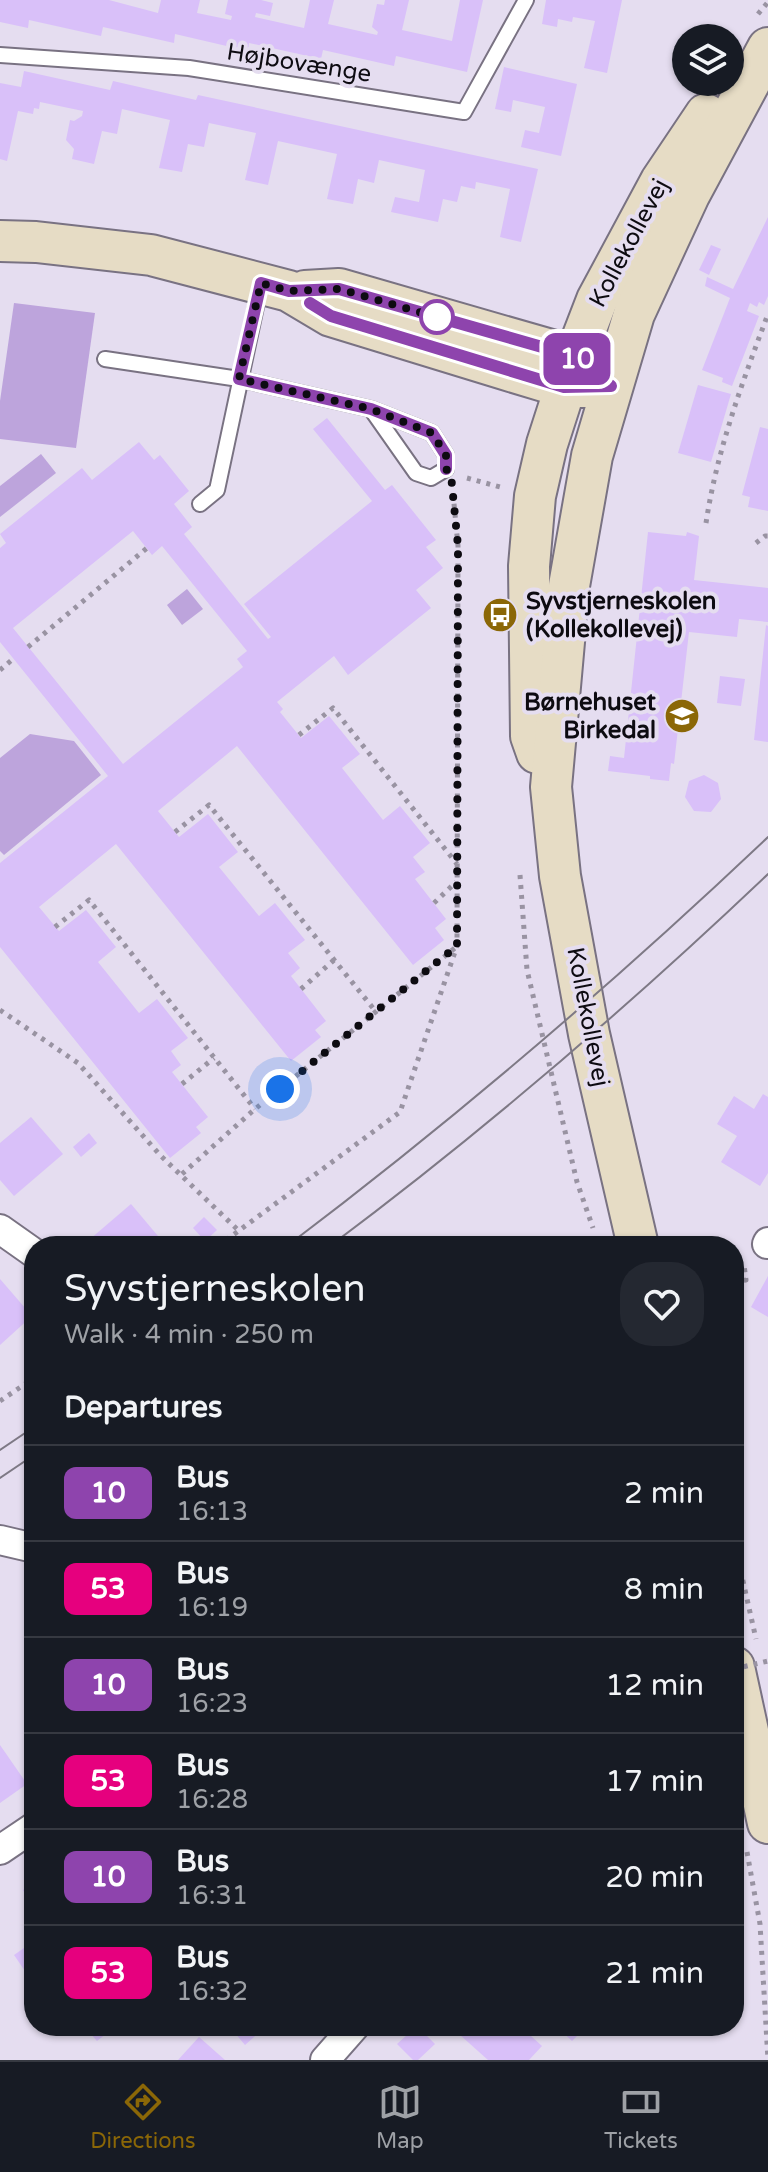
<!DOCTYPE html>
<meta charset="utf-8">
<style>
body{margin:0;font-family:"Varela Round",sans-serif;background:#242831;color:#f1f3f6;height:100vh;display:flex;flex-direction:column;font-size:30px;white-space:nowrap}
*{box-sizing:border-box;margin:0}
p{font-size:26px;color:#9ea1a6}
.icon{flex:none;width:44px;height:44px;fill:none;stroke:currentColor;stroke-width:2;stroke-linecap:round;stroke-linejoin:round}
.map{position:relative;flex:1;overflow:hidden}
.sheet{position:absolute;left:24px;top:1236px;width:720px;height:800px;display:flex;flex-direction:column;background:#171b24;border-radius:32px;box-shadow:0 2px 6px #0004}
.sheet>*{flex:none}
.badge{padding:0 16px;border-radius:12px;font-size:28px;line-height:52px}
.tools{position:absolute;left:672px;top:24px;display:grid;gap:16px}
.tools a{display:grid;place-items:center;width:72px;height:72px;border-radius:50%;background:#171b24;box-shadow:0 2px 6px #0004;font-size:40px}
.you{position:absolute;width:40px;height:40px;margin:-20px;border:6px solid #fff;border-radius:50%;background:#1a73e8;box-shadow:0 0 0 12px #1a73e833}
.map>.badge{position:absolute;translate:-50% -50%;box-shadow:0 0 0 4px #fff}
h2{padding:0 40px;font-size:30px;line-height:72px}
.round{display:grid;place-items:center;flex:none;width:84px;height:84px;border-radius:32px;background:#242831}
.head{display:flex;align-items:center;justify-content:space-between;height:136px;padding:0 40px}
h1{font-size:38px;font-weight:600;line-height:60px}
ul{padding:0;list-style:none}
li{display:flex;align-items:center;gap:24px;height:96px;padding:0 40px;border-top:2px solid #363941}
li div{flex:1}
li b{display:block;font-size:30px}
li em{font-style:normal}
li .badge{min-width:88px;font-weight:700;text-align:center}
.dock{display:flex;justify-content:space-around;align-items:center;height:112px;border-top:2px solid #363941;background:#171b24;font-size:22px;color:#9ea1a6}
.dock a{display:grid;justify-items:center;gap:4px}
.dock .selected{color:#8b6707}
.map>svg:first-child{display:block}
.green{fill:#bda4dc}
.building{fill:#d9c0f9;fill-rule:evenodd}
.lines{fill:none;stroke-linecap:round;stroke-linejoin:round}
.lane-casing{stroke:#797282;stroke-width:18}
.street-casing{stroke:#797282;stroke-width:32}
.secondary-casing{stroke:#797282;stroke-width:44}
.path{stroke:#9993a2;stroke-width:5;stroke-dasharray:4 6;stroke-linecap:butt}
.lane{stroke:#fff;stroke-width:14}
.street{stroke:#fff;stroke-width:28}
.secondary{stroke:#e6dcc5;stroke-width:40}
.tram{stroke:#7e7985;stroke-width:2}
.path-bridge{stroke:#9993a2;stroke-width:5;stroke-dasharray:4 6;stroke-linecap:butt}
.line-casing{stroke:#fff;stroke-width:18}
.line{stroke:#8e44ad;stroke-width:12}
.walk{stroke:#0d0b11;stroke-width:8;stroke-dasharray:0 14.4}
.stop-dot{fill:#fff;stroke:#8e44ad;stroke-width:4}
.labels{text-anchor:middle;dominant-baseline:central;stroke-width:8;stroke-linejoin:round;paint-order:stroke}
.street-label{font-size:24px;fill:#0d0b11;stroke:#e5ddf0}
.poi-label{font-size:24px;font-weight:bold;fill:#0d0b11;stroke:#e5ddf0;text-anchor:start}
</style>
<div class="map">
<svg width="768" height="2060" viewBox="0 0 768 2060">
<rect width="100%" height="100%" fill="#e5ddf0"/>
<g class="green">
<polygon points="14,303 95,313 76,448 0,439 0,401"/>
<polygon points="41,454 56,473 0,517 0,486"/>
<polygon points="187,589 203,609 182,625 167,605"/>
<polygon points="30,734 74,741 101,775 4,855 0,851 0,758"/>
</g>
<g class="building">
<polygon points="0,0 109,0 158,13 161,0 200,0 197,13 231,20 232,16 225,14 228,0 261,0 273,3 270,16 256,13 255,17 304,28 310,0 334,0 328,24 377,35 378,32 372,27 377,4 384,5 385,0 409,0 402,30 452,41 460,0 483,0 467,72 396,56 394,66 323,50 321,59 249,43 248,51 175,34 174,43 103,27 101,36 29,20 28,28 0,22"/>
<polygon points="546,0 622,0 607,73 584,68 595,21 573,17 572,22 558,19 557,27 542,24"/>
<polygon points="504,67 577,84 561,156 521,147 525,130 539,133 545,107 513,100 511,112 495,109"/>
<polygon points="24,71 110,90 113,81 196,100 198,95 538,169 521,242 500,237 510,189 476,182 475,189 461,186 457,202 443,199 438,222 391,212 395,197 419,202 425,170 379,160 374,183 358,179 353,204 327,199 337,154 278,141 268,185 245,180 256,133 209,123 204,147 188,144 182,172 159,168 170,120 122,109 117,134 102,131 94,164 72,159 74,149 66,140 70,120 74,121 82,116 83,111 40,102 39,109 34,108 33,114 18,111 7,161 0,159 0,83 21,87"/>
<polygon points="768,217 768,296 764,305 759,302 757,307 750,303 747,311 759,316 732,386 722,382 723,378 702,370 730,298 705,286 707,277 733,289"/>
<polygon points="711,245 721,249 709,275 699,270"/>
<polygon points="698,385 731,394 711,462 678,453"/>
<path d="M327,418L385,490L392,485L436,540L426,547L443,568L416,590L431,608L348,675L334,656L277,702L283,709L280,712L301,738L329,716L360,754L342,768L383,820L400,806L430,843L413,857L425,872L415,879L446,919L435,928L444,940L413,965L237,746L158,811L179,837L208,814L238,852L219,867L259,916L275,903L305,940L288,953L300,968L291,976L326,1021L315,1030L321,1037L291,1061L116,844L39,907L59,931L86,910L116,947L98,962L139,1013L157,999L188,1038L171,1051L181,1065L172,1072L208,1117L196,1127L201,1133L170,1158L0,947V863L108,776L0,642V548L6,543L0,534L82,468L92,480L139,442L154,460L160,455L189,491L174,504L192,527L184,534L268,639L271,637L244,604L372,501L313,429ZM133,531L152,555L162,546L247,651L237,659L243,667L123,764L13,628Z"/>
<polygon points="760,427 768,429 768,511 748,507 750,497 742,495"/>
<polygon points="648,532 686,536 687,532 699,536 694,580 768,588 768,622 739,619 737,637 689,632 674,764 671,763 669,781 650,779 650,776 608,771 610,756 624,758"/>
<polygon points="766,625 768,626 768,742 754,740"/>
<polygon points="720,676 745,679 741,706 717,703"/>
<polygon points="704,775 718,783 721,799 711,812 694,811 685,797 689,781"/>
<polygon points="763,1094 768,1097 768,1173 760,1186 721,1162 737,1136 717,1124 734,1096 754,1109"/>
<polygon points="31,1117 63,1154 14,1196 0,1180 0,1143"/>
<polygon points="89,1133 97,1143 81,1157 73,1147"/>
<polygon points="131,1204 163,1242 159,1246 82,1246"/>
<polygon points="204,1217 217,1230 205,1241 193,1228"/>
<polygon points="768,1276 768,1317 751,1307"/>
<polygon points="0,1279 32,1316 0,1345"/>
<polygon points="0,1745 27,1784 0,1803"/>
<polygon points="34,1883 34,1907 23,1890"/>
<polygon points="34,1941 34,1984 14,1955"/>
<polygon points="84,2026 108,2026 111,2030 97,2041"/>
<polygon points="229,2026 281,2026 270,2035 264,2028 245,2045"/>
<polygon points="417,2026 435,2044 418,2060 413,2060 397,2044"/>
<polygon points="450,2026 520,2026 542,2046 529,2060 488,2060"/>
<polygon points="556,2026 579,2026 583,2030 572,2041"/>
<polygon points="199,2037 225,2060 178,2060"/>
</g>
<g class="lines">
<defs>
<g id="lane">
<polyline points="0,55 189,68 464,112 526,0"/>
<polyline points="105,359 239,379 371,409 432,433 446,455 446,469 431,478 416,473 371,409"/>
<polyline points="200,504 217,490 260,288"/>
</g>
<g id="street">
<polyline points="0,1229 34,1253"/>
<polyline points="767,1244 768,1242"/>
<polyline points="0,1540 34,1548"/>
<polyline points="0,1850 34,1827"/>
<polyline points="325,2060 355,2026"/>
</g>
<g id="secondary">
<polyline points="0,241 36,242 151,255 289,291 331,316 504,369 564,387 591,387"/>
<polyline points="305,291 339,289 575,357 594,372"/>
<polyline points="537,753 531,736 529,566 535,496 547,444 575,357 597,300 661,181 706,114"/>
<polyline points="638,1246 589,1034 560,876 551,787 569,586 592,456 634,314 689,195 768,48"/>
<polyline points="734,1667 768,1823"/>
</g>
</defs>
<use href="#lane" class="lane-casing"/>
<use href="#street" class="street-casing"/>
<use href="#secondary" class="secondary-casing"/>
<g class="path">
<polyline points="758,14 768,2"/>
<polyline points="467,478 500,487"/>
<path d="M706,523C717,450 742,383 768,314"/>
<polyline points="756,543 765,536 768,536"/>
<polyline points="28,647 147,548"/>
<polyline points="0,670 13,659"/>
<polyline points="299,735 333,708 457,864"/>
<polyline points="175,832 209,805 377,1013"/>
<polyline points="520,875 527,970 577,1182 593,1228"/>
<polyline points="434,903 456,882"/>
<polyline points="55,927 89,900 255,1109"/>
<polyline points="301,989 334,960"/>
<polyline points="0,1010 78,1063 161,1156 239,1231"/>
<polyline points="182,1084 214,1058"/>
<polyline points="182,1174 255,1109 455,948"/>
<polyline points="218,1246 400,1112 457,946 458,546 453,493"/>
<polyline points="734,1282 746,1280 744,1265"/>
<polyline points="0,1401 34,1378"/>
<polyline points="734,1541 756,1639"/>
<polyline points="747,1852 760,1924 768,2060"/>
</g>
<use href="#lane" class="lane"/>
<use href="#street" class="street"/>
<use href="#secondary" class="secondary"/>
<g class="tram">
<path d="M287,1246C455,1119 615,982 768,837"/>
<path d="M330,1246C484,1131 629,1006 768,874"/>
<polyline points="0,1450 34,1427"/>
<polyline points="0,1478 34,1455"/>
</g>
<polyline class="path-bridge" points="734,1669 768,1661"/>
</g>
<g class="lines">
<defs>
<polyline id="line" points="310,303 331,316 564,387 611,386 575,357 556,351 339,289 289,291 261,283 239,379 371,409 432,433 446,455 446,469"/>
</defs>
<use href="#line" class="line-casing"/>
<use href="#line" class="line"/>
<polyline class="walk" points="280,1089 457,946 458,546 451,475 446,469 446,455 432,433 371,409 239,379 261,283 289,291 339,289 437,317"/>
</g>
<defs>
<symbol id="bus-disc" viewBox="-11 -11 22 22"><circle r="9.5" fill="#8b6707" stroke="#e5ddf0"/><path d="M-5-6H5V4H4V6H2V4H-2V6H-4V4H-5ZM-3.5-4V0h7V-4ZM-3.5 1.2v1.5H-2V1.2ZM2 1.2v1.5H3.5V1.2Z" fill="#fff"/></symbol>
<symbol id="school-disc" viewBox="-11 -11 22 22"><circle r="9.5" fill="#8b6707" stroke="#e5ddf0"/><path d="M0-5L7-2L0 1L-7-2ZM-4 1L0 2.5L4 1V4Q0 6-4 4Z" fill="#fff"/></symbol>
</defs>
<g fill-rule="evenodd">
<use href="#bus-disc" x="480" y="595" width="40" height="40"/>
<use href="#school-disc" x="662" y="696" width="40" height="40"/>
</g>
<circle class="stop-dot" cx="437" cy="317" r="16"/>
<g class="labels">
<g class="street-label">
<text transform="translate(299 63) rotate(9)">Højbovænge</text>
<text transform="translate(629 243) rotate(-62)">Kollekollevej</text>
<text transform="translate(588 1017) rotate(79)">Kollekollevej</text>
</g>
<g class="poi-label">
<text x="526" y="601">Syvstjerneskolen<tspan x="526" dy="28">(Kollekollevej)</tspan></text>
<text x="656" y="702" text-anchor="end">Børnehuset<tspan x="656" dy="28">Birkedal</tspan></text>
</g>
</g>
</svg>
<div class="tools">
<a><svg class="icon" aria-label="layers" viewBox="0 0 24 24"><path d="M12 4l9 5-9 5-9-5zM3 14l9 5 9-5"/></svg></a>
</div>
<div class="you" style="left:280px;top:1089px"></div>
<b class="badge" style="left:577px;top:359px;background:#8e44ad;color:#fff">10</b>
<section class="sheet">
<div class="head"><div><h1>Syvstjerneskolen</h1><p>Walk · 4 min · 250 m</p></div><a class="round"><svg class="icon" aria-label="heart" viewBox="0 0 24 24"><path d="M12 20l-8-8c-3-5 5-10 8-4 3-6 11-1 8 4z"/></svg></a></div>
<h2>Departures</h2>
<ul>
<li><span class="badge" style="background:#8e44ad;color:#fff">10</span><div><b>Bus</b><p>16:13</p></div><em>2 min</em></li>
<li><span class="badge" style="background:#e6007e;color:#fff">53</span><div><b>Bus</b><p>16:19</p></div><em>8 min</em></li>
<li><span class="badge" style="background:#8e44ad;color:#fff">10</span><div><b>Bus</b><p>16:23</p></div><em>12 min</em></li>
<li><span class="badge" style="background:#e6007e;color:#fff">53</span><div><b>Bus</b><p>16:28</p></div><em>17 min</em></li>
<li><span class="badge" style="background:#8e44ad;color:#fff">10</span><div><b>Bus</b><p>16:31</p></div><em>20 min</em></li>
<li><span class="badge" style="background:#e6007e;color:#fff">53</span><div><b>Bus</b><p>16:32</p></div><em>21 min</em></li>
</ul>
</section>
</div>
<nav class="dock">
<a class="selected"><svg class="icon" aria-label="directions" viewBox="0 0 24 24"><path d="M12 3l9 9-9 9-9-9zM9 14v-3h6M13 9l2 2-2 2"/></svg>Directions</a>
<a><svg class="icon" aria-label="map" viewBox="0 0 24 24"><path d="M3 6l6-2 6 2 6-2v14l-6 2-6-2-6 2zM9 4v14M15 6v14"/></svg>Map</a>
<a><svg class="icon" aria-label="tickets" viewBox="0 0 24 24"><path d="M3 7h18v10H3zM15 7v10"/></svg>Tickets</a>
</nav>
